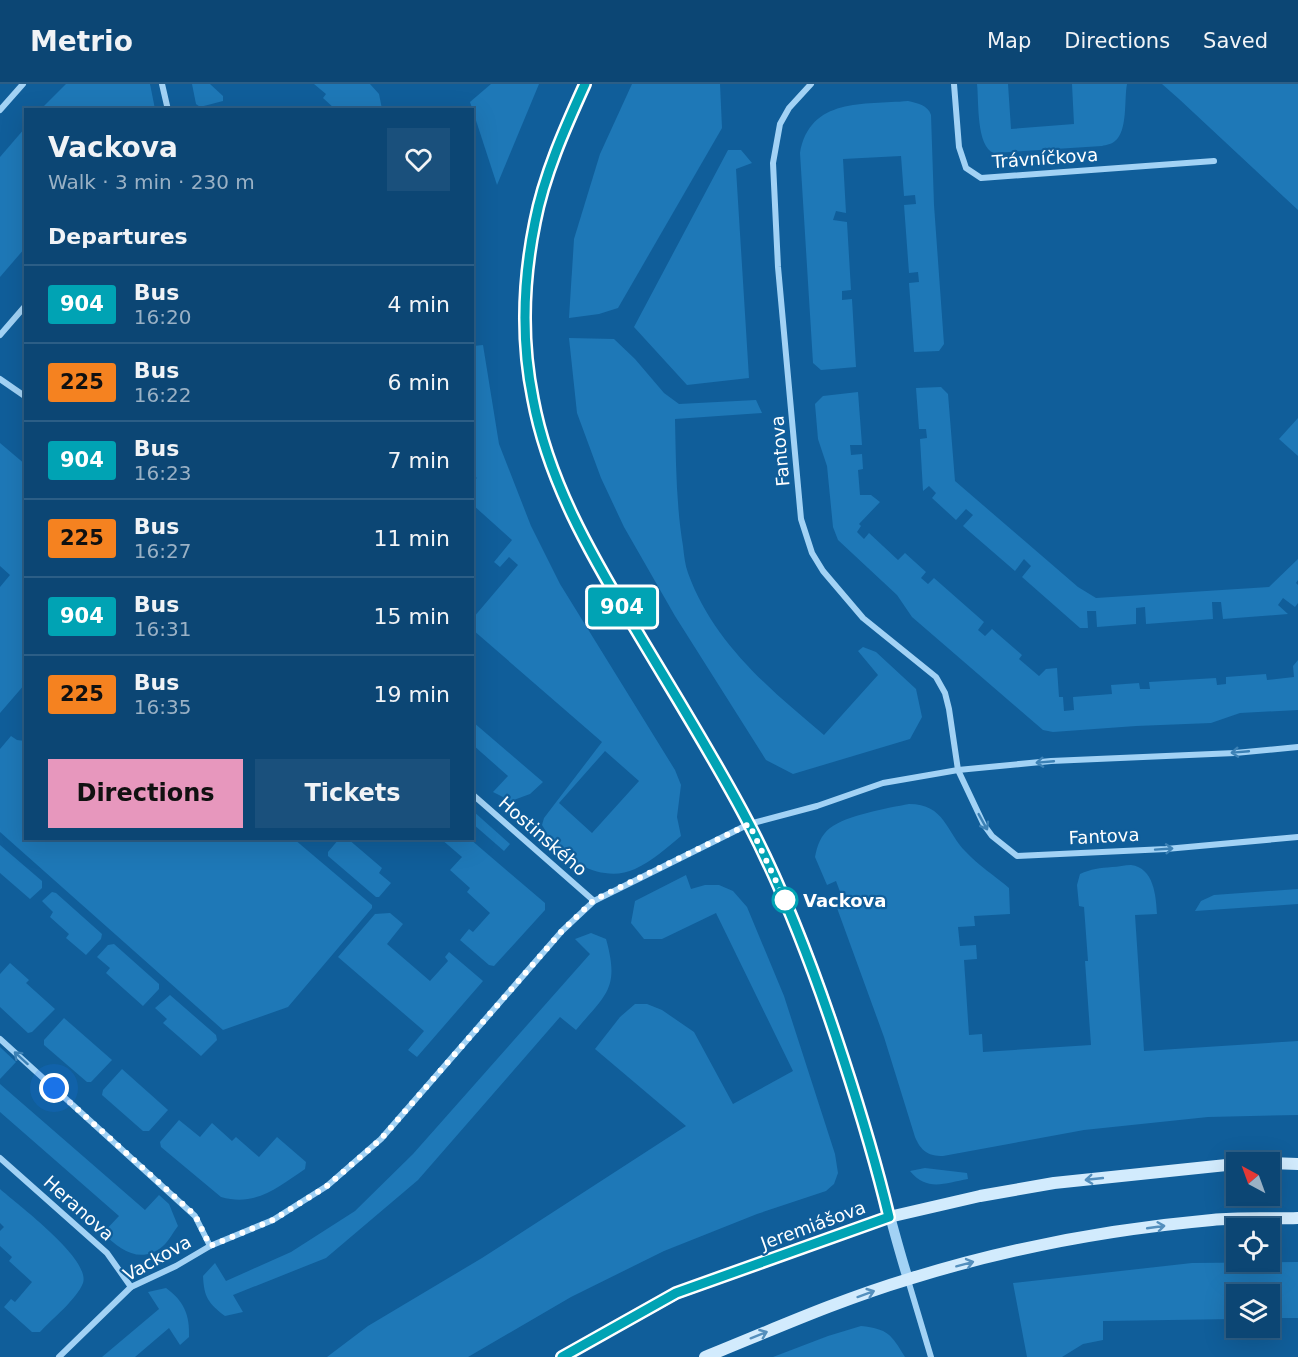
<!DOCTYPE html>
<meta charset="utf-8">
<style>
body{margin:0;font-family:"DejaVu Sans",sans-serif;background:#1a507c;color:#f1f3f6;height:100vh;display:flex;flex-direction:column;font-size:22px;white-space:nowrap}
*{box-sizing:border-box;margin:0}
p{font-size:20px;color:#9ab1c5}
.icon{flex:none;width:33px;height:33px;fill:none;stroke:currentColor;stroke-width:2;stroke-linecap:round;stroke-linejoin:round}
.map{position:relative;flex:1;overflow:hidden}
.sheet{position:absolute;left:24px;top:24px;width:450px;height:732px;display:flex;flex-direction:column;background:#0c4674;border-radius:0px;box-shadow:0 6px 24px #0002,0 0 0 2px #2c5e86}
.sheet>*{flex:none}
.badge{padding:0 12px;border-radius:4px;font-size:21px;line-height:39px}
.needle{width:39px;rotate:319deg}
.fabs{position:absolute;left:1226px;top:1068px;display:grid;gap:12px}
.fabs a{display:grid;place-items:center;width:54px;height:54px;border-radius:0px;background:#0c4674;box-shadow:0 6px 24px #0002,0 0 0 2px #2c5e86;font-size:30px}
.you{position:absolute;width:30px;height:30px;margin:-15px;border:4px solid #fff;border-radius:50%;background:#1a73e8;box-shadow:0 0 0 9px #1a73e833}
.map>.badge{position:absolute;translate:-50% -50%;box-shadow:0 0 0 3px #fff}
h2{padding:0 24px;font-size:22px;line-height:54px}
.round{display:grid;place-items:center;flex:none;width:63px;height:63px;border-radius:0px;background:#1a507c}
.head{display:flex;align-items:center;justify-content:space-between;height:102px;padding:0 24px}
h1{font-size:28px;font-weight:700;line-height:45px}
.cta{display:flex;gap:12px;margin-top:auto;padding:12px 24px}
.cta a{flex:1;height:69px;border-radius:0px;background:#e797bd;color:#111;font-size:24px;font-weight:700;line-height:69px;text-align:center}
.cta a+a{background:#1a507c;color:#f1f3f6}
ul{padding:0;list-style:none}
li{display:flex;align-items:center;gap:18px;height:78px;padding:0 24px;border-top:2px solid #2c5e86}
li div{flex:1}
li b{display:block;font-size:22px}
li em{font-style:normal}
li .badge{min-width:66px;font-weight:700;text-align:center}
header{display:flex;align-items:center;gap:36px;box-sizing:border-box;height:84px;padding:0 30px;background:#0c4674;border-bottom:2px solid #2c5e86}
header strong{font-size:28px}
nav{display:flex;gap:33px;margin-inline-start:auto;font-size:21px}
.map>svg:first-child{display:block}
.green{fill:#1e78b7;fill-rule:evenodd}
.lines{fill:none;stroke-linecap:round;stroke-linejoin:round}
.minor{stroke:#a2d2f5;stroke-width:6}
.tertiary{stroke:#a2d2f5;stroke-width:10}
.secondary{stroke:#d2ebfd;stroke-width:12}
.oneway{stroke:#3c81b5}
.oneway2{stroke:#548fbd}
.line-casing{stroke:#fff;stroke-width:14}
.line{stroke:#00a3b4;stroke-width:9}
.walk{stroke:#fff;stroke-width:6;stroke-dasharray:0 10.8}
.stop-dot{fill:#fff;stroke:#00a3b4;stroke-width:3}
.labels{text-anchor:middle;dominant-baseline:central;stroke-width:4.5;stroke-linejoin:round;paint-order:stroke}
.street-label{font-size:18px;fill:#fff;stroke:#105e9a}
.stop-label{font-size:18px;font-weight:bold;fill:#fff;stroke:#105e9a;text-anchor:start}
</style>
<header>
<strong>Metrio</strong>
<nav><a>Map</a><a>Directions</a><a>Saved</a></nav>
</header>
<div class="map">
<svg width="1298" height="1273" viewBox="0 0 1298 1273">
<rect width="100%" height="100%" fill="#105e9a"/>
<g class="green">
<polygon points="66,0 150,0 155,25 41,25"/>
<polygon points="192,0 210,0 223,12 223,17 200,23 196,20"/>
<polygon points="314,0 370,0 379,10 382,25 335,25 323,14 326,10"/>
<polygon points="491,0 539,0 497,101 470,18"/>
<polygon points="632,0 720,0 722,44 618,224 599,230 569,234 574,155 600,70"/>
<path d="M977,0H1008L1011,45L1074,40L1072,0H1127C1124,15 1128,47 1115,57C1112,60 1106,61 1102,62L994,69C976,63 979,17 977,0Z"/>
<polygon points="1162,0 1298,0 1298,126 1179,15"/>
<path d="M908,17C917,19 928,21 931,31L934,121L944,260L939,267L914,268L909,199L919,198L918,188L909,189L904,121L916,120L915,111L904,112L901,72L843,75L846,129L836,127L833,136L847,138L851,206L842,207V216L852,215L856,283L821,286L813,279L800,69C810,13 864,21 908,17Z"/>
<polygon points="25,44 25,164 0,193 0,73"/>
<polygon points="728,66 741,66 752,79 736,85 749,294 687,301 634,243"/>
<path d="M569,254L614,255L635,275L664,309L679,320L756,316L762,329L675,335C676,378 676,420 683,462C684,471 685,481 688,489C713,558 769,605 824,651L878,591L858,567L863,563L876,568L916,605L922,633L910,655L793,690L766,676L675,532L624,443L601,394L577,329Z"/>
<path d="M483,261L499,360L531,442L560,500L675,686L681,701L677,733L681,752C667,764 652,777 635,785C607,798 574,782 554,761C549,755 546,747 542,741L544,734L602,658L473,546V534L518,481L509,473L500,483L494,478L512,456L473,421V397L477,394L472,390L473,262ZM605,667L639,697L592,749L559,719Z"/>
<polygon points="941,303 948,310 955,397 1078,503 1096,514 1269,503 1298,475 1298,496 1296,499 1298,501 1298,519 1295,523 1283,514 1278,521 1288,530 1223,535 1221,518 1212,518 1213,535 1146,540 1145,523 1136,524 1136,540 1097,543 1096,527 1087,527 1088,544 1080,544 1022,493 1031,482 1024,475 1015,487 963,442 973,431 966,425 956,436 932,414 936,409 929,402 923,407 920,355 927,354 926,345 919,345 916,304"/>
<polygon points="858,308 862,361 850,361 851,371 862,370 863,385 858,386 860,411 871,411 880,418 859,440 861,442 857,448 864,455 869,449 898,476 905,469 926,488 921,494 928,500 934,494 984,538 978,546 985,552 992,545 1022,571 1019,575 1039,592 1046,585 1057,584 1059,613 1063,613 1064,627 1074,626 1073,613 1112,610 1111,601 1139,599 1140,605 1150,605 1149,598 1216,594 1217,601 1226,600 1226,593 1266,590 1267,596 1294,593 1293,582 1298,576 1298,626 1240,629 1211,639 1136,642 1053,648 1043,646 912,533 897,511 838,456 833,443 827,382 818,355 815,320 823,312"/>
<polygon points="1298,334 1298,372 1279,355"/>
<polygon points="0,359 26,381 25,600 0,629 0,503 10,491 0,482"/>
<polygon points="473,638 543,698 530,710 511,717 493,708 508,692 473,661"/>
<polygon points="11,652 17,656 25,657 26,754 294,755 372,821 372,824 288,923 223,946 0,748 0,665"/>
<path d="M909,720C945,720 946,748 966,768C978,781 995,792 1009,804L1010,830L974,832L975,842L958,843L960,862L976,861L977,875L964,876L969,951L982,950L983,968L1091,961L1085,877H1088L1084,823L1079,822L1077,801L1080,790C1091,785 1100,784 1112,783C1118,783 1125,781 1131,781C1154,784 1156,812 1157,830L1135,831L1144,967L1298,957V1031L1208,1033L1084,1046L943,1072C928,1072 921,1067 915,1053L884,953L837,824L845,821L836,797L827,801L815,773C817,762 821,751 830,744C847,731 888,724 909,720Z"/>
<polygon points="473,727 510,760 504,767 473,740"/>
<polygon points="339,755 348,755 382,784 379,789 391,799 379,813 376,813 328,772 328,768"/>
<polygon points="441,755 470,755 545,819 545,826 494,882 489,881 460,856 469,845 473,848 490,829 467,808 470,804 450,786 462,773"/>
<polygon points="0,761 42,797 42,804 30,815 0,789"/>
<polygon points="686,791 691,805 705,801 719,801 733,807 747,823 784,912 835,1070 838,1089 834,1100 826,1107 757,1130 664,1167 571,1213 468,1273 327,1273 368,1242 482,1174 686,1042 595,965 620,933 635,920 647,920 662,926 694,948 733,1020 793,987 716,829 662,855 644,855 631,839 635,817"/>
<polygon points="1298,805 1298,820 1195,827 1201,817 1214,811"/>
<polygon points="52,808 56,809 102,850 101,855 86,871 66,854 69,850 50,833 53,828 42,817"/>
<polygon points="390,829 403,840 387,860 430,897 448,877 445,873 449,868 483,897 417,973 408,966 424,947 338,873 375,830"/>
<path d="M591,849L606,855C620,905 606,910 576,946L560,933L418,1096L326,1174L233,1211L243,1228L225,1232C208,1219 204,1213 203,1192L215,1179L226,1197L291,1168L355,1127L413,1070L590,870L575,855Z"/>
<polygon points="114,860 159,900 159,905 143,922 106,889 110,884 97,873 108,861"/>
<polygon points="10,879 29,896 26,899 55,925 32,948 28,949 0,923 0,890"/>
<polygon points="170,911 216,951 217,956 201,972 163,939 167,935 155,924"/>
<polygon points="64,934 112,976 91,998 87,998 44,961 44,956"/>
<polygon points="0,963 16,978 0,995"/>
<polygon points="122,985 168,1026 149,1047 143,1047 102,1011 103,1006"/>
<path d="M0,1000L145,1126L159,1111L169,1120L178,1142C173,1148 169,1157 163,1162C141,1181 120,1166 103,1149L119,1132L0,1028Z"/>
<path d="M179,1036L200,1053L212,1039L232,1057L236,1053L259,1073L277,1053L306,1078L305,1085C278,1103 256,1123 221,1113L161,1063L160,1058Z"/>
<path d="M925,1084L967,1089L968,1095C945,1099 927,1108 910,1087Z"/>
<path d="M0,1105C18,1121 91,1175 83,1199C77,1215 52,1235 40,1248H32L4,1223L11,1215L15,1218L32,1198L9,1177L12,1173L0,1162V1147L4,1143L0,1139Z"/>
<polygon points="1298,1178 1298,1234 1269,1234 1269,1210 1236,1210 1236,1235 1103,1237 1103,1256 1083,1260 1062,1273 1027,1273 1013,1199 1192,1179"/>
<path d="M166,1204C184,1217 190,1231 189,1253L180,1261L169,1244L135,1273H102L159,1225L148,1208Z"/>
<path d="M861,1242C888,1245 891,1250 905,1273H773L828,1252Z"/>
</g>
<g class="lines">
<g class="minor">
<polyline points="162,0 168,26"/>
<polyline points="811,0 789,24 780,40 773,79 778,183 801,435 812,469 823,487 863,534 936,593 945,609 949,625 958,686 984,741 992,752 1017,772 1166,765 1298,753"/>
<polyline points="954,0 959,63 966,84 981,94 1214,77"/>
<polyline points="0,26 23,0"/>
<polyline points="0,251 26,221"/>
<polyline points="0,295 26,313"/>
<polyline points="472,710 594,817"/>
<polyline points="0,955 195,1132 210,1162"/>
<polyline points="0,1074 107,1169 131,1203"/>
<polyline points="908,1196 931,1273"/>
<polyline points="59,1273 131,1203 176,1182 210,1162 273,1136 327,1102 381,1055 562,847 594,817 749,740 817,722 883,699 958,686 1051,677 1235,669 1298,663"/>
</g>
<path class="tertiary" d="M585,0C565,43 547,87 536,133C508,244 534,359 585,459C601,491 622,522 641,554C687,631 736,708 774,790C816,879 846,976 873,1070C885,1112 895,1154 908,1195"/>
<g class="secondary">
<polyline points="1255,1078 1263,1078"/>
<polyline points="1269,1079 1298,1080"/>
<polyline points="562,1273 677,1209 889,1133 980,1112 1054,1099 1236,1080"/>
<path d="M705,1273C772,1246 839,1216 909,1195C1005,1165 1111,1145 1212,1136C1240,1133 1269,1135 1298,1134"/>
</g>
</g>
<defs><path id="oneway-shaft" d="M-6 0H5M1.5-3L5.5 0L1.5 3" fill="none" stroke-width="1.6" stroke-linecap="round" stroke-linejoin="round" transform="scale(1.5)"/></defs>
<g class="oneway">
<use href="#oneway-shaft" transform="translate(1240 668) rotate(175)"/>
<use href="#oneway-shaft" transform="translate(1045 678) rotate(175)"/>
<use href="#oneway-shaft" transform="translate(983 738) rotate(61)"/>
<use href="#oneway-shaft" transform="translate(1164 765) rotate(-4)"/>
<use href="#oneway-shaft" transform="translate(21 974) rotate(-138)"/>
</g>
<g class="oneway2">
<use href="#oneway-shaft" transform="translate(1094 1095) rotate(174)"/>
<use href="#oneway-shaft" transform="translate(1156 1143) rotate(-8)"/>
<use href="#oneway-shaft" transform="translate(965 1180) rotate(-15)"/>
<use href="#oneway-shaft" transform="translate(866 1210) rotate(-20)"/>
<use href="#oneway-shaft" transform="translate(759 1251) rotate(-22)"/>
</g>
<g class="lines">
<defs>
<path id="line" d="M562,1273L676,1209L889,1133C876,1079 860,1026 843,974C817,894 788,815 749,740C713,671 671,605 632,539C590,469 548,396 533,315C521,256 523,197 535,138C544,91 565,44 585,0"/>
</defs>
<use href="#line" class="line-casing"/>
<use href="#line" class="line"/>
<polyline class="walk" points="54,1004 195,1131 210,1162 273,1136 327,1102 381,1055 562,847 594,816 749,740 785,816"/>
</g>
<circle class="stop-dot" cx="785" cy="816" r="12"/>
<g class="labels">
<g class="street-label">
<text transform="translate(1045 74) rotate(-4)">Trávníčkova</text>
<text transform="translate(780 367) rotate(-95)">Fantova</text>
<text transform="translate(543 752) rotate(41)">Hostinského</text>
<text transform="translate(1104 752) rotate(-3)">Fantova</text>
<text transform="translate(79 1124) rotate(42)">Heranova</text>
<text transform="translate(813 1141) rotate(-20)">Jeremiášova</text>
<text transform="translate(157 1174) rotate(-29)">Vackova</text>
</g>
<g class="stop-label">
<text x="803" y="816">Vackova</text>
</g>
</g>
</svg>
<div class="fabs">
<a><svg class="needle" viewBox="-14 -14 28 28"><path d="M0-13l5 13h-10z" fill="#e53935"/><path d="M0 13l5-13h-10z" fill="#9ab1c5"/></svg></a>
<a><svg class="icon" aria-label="locate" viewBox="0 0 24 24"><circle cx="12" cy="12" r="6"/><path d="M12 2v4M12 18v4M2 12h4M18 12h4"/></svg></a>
<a><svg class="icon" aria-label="layers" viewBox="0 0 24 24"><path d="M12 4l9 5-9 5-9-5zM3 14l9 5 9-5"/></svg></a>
</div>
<div class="you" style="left:54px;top:1004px"></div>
<b class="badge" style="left:622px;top:523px;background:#00a3b4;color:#fff">904</b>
<section class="sheet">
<div class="head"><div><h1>Vackova</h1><p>Walk · 3 min · 230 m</p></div><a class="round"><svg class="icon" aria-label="heart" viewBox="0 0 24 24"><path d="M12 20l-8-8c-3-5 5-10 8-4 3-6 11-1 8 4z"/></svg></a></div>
<h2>Departures</h2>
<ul>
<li><span class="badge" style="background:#00a3b4;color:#fff">904</span><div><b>Bus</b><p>16:20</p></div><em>4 min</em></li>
<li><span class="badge" style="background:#f58220;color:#111">225</span><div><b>Bus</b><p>16:22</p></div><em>6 min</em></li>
<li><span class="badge" style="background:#00a3b4;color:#fff">904</span><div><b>Bus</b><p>16:23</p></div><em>7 min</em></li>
<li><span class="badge" style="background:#f58220;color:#111">225</span><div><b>Bus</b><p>16:27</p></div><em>11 min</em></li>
<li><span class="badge" style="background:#00a3b4;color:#fff">904</span><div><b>Bus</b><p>16:31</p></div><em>15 min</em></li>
<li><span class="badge" style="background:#f58220;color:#111">225</span><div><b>Bus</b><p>16:35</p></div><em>19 min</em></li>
</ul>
<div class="cta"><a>Directions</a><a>Tickets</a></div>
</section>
</div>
